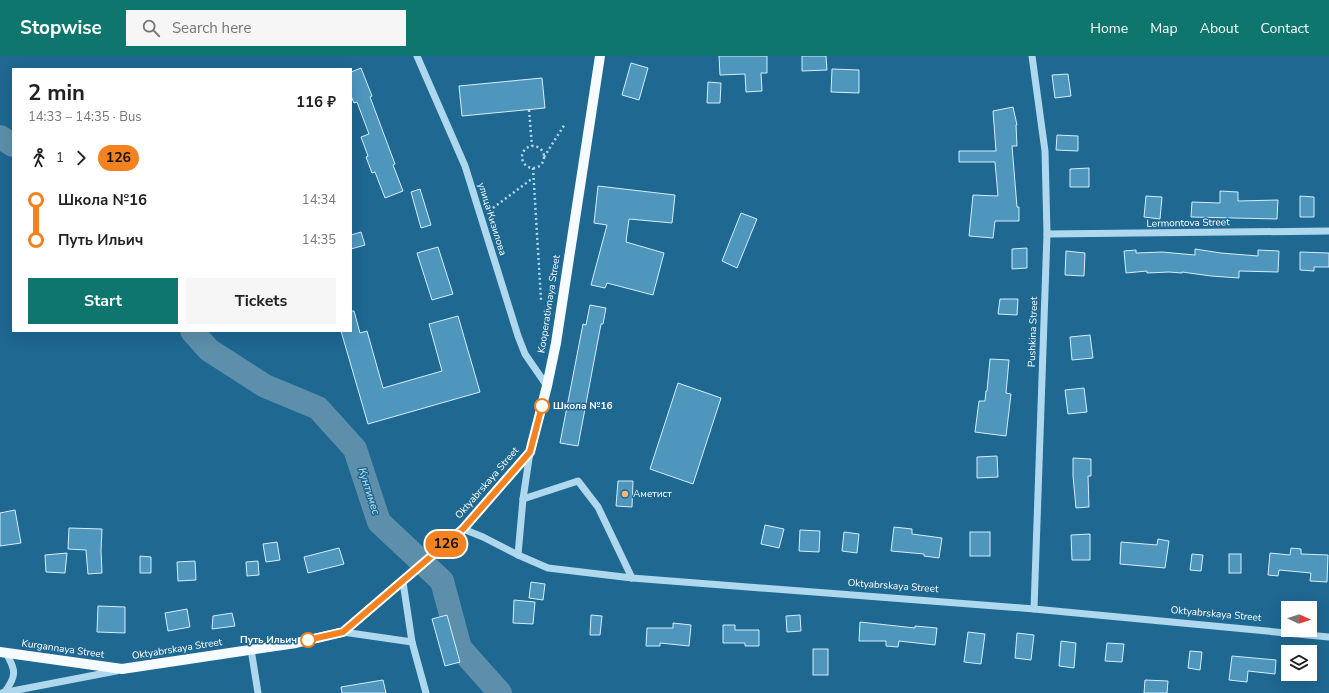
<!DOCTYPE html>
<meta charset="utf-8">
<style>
body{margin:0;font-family:"Nunito Sans",sans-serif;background:#f6f6f6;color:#222;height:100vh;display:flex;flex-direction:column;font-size:15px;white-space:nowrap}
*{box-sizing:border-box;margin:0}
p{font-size:13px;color:#767676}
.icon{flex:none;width:22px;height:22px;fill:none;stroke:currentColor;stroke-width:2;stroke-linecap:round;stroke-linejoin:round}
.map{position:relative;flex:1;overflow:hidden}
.side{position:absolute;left:12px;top:12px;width:340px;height:264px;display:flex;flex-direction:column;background:#fff;border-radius:0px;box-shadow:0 4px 16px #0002}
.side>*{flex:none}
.badge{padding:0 8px;border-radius:13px;font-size:14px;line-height:26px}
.needle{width:26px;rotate:93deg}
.fabs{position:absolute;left:1281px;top:545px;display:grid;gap:8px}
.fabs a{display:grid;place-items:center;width:36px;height:36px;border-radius:0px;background:#fff;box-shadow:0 4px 16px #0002;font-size:20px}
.map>.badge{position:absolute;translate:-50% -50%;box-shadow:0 0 0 2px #fff}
.legs{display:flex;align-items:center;gap:6px;height:44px;padding:0 16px;font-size:13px}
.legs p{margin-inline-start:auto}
.headline{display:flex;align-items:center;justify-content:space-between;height:68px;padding:0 16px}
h1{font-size:22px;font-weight:700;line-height:30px}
.button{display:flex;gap:8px;margin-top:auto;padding:8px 16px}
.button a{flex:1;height:46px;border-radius:0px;background:#0f766e;color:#fff;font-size:16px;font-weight:700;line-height:46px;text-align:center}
.button a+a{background:#f6f6f6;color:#222}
ul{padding:0 16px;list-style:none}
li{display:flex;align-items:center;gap:14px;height:40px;font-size:15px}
li i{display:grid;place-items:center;width:6px;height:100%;margin:0 5px;background:currentColor}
li i::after{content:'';width:10px;height:10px;margin:-5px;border:3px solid;border-radius:50%;background:#fff}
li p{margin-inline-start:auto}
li:first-child i{background:linear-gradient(#0000 50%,currentColor 0)}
li:last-child i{background:linear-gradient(currentColor 50%,#0000 0)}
header{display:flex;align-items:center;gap:24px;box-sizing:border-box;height:56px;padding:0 20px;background:#0f766e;color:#fff}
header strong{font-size:19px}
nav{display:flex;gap:22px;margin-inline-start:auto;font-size:14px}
.search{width:280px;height:36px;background:#f6f6f6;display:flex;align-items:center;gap:10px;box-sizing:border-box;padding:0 14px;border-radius:0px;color:#767676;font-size:15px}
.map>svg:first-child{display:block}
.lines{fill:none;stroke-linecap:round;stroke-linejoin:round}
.river{stroke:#5d8fab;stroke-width:24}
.building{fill:#4f96bd;stroke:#d5edfa}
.path{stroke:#afd8ee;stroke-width:2.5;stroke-dasharray:2 3;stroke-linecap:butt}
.minor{stroke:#afd8ee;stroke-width:7}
.major{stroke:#f6fbff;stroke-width:10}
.line-1-casing{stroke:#fff;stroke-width:9}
.line-1{stroke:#f58220;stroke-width:6}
.stop-1-dot{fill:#fff;stroke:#f58220;stroke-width:2}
.poi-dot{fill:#fdb66e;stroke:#1e6892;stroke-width:1.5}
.labels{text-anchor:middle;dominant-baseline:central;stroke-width:3;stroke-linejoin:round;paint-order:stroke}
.street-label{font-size:10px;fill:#fff;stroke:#1e6892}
.stop-label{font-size:10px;font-weight:bold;fill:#fff;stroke:#1e6892;text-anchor:start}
.poi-label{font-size:10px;fill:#fff;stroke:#1e6892;text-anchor:start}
.water-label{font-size:11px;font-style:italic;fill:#c2e4f6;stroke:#1e6892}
</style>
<header>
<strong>Stopwise</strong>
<div class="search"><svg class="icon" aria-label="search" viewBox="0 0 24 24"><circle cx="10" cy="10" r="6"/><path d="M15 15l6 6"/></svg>Search here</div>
<nav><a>Home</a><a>Map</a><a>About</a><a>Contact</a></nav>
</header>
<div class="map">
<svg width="1329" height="637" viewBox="0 0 1329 637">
<rect width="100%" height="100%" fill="#1e6892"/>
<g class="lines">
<g class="river">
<polyline points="0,81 13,89"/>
<polyline points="192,275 209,294 265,330 318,352 355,393 379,466 442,525 460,592 500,637"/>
</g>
</g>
<g class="building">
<polygon points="719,0 767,0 767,17 761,17 762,35 746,36 745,18 720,19"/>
<polygon points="802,0 826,0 827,14 802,15"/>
<polygon points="631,7 648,12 639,44 622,39"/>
<polygon points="361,12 372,40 370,41 395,108 393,109 403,135 385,142 375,116 372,117 366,101 368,100 361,81 369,78 357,46 354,47 351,40 351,16"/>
<polygon points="832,13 859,14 859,37 831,36"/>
<polygon points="1068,18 1071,40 1055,42 1052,19"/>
<polygon points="542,22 545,52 462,60 459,30"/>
<polygon points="708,26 721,27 720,47 707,47"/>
<polygon points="1013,51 1017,69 1016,69 1017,90 1012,90 1017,151 1019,151 1019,165 995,165 993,182 969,180 973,139 998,140 995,106 959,106 959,95 996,95 993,55"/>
<polygon points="1057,79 1078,80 1078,95 1056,94"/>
<polygon points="1089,112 1089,131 1070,131 1070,113"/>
<polygon points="598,130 675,139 672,167 629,163 626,186 664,197 653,239 607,227 605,232 591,229 607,169 594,167"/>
<polygon points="420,133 431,169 421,172 411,136"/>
<polygon points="1220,135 1238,136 1238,145 1278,144 1277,163 1191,161 1192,146 1220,147"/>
<polygon points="1146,140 1162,141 1160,163 1144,161"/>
<polygon points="1300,140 1314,141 1314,161 1300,161"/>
<polygon points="741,157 757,163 737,212 722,205"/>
<polygon points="361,176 365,189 351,193 351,179"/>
<polygon points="438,191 453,238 432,244 417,197"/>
<polygon points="1027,192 1027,212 1012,213 1012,193"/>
<polygon points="1195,193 1221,197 1258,200 1258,194 1279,195 1278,216 1239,215 1239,222 1211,220 1182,216 1182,217 1169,216 1147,217 1147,215 1126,217 1124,195 1136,194 1136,197 1162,196 1195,199"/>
<polygon points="1066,195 1085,197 1084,220 1065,219"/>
<polygon points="1300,196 1329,197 1329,211 1314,211 1314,215 1300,214"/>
<polygon points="1000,243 1018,243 1017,259 998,258"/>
<polygon points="590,249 606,252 603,268 601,268 578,390 560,387 583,268 586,269"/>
<polygon points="351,255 354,255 360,277 367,275 383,332 442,315 429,268 458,260 480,336 368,368 341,275 351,275"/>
<polygon points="1090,279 1093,302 1072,304 1070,281"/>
<polygon points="990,303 1009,304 1006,337 1011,338 1006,380 975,376 979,345 985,345 986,335 987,335"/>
<polygon points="678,327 721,342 693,428 650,413"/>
<polygon points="1084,332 1087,356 1068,358 1065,334"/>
<polygon points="997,400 998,421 977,422 977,401"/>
<polygon points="1073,402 1091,403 1091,420 1088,420 1089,451 1076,452 1073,420"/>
<polygon points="618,425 633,425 632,451 616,450"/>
<polygon points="15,454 21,487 0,490 0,457"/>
<polygon points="765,469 784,473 779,492 761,488"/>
<polygon points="894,471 912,473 912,478 942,482 939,502 924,500 924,498 891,495"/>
<polygon points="69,472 102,473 101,494 102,517 88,518 86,494 68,493"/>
<polygon points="800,474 820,475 819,496 799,495"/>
<polygon points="844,476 859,478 857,497 842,495"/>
<rect x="970" y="476" width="20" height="24"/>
<polygon points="1090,478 1090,504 1072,504 1071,479"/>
<polygon points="1158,483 1169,485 1165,512 1120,508 1121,486 1157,489"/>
<polygon points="277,486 280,504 266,506 263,488"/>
<polygon points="339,492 344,508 308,517 304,501"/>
<polygon points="1291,492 1301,493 1301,498 1328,499 1327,526 1310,525 1311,517 1279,514 1278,520 1268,519 1270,497 1290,499"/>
<polygon points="67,497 65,517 46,516 45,499"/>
<polygon points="1192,498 1203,499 1201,515 1190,514"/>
<rect x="1229" y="498" width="12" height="19"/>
<polygon points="140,500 151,501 151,517 140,517"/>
<polygon points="195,505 196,524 178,525 177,506"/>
<polygon points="258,505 259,519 247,520 246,506"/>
<polygon points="531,526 545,528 543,544 529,542"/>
<polygon points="514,544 535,546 533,568 513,567"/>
<polygon points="98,550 125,551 125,577 97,576"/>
<polygon points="187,553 190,571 168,575 165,557"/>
<polygon points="232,557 235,570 212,573 213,560"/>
<polygon points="447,559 460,606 445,610 432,563"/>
<polygon points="591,559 602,560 600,579 590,579"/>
<polygon points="800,559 801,575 787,576 786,560"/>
<polygon points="860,566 915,572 915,570 937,572 935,589 899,585 898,591 886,590 886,585 859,585"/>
<polygon points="673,567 691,569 689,590 660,587 660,590 646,590 647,572 673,572"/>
<polygon points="723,569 735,569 735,574 759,574 759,590 745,590 745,587 723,587"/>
<polygon points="968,576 985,578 981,608 964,606"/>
<polygon points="1017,577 1034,579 1031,604 1015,602"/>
<polygon points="1061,585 1076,587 1074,612 1059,610"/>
<polygon points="1107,587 1124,588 1122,606 1105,605"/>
<rect x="813" y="593" width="15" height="26"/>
<polygon points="1190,595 1202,596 1200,614 1188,612"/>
<polygon points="1232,600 1276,604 1275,618 1248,615 1247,626 1229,624"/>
<polygon points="383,624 386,637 342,637 341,631"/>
<polygon points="1145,624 1168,625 1167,637 1144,637"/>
</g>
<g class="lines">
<g class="path">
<polyline points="529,54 532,90"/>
<circle cx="533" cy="101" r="11"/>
<polyline points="544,101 565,68"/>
<polyline points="533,112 541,244"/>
<polyline points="489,155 533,122"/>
</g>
<g class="minor">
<polyline points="417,0 465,110 518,280 525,298 547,330"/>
<polyline points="1032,0 1045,95 1047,178 1034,553"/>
<polyline points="1047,178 1329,175"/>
<polyline points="523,443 578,425 598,451 632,522"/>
<polyline points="463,473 483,481 518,499 548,512 632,522 1034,553 1329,581"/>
<polyline points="518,499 523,443 530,396"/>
<polyline points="403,526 412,586"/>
<polyline points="343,576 412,586 426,637"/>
<polyline points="251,593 258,637"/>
<polyline points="2,637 116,615"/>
<path d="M4,637C17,620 16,614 6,597"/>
</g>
<polyline class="major" points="0,596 122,613 296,587 343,576 463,473 530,396 547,330 556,287 600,0"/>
</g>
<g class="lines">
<defs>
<polyline id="line-1" points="308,584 343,576 463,473 530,396 542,350"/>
</defs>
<use href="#line-1" class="line-1-casing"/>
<use href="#line-1" class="line-1"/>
</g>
<g class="stop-1-dot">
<circle cx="542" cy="350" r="7"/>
<circle cx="308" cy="584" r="7"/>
</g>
<circle class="poi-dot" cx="625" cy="438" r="4"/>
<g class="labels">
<g class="street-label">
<text transform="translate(492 163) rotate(73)">улица Кизилова</text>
<text transform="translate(1188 167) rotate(-1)">Lermontova Street</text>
<text transform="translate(549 248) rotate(-81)">Kooperativnaya Street</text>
<text transform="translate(1033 276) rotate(-88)">Pushkina Street</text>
<text transform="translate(487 427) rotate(-49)">Oktyabrskaya Street</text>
<text transform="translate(893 530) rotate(4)">Oktyabrskaya Street</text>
<text transform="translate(1216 558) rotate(5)">Oktyabrskaya Street</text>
<text transform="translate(63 593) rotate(8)">Kurgannaya Street</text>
<text transform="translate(177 593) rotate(-9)">Oktyabrskaya Street</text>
</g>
<g class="stop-label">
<text x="553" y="350">Школа №16</text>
<text x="297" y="584" text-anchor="end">Путь Ильич</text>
</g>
<g class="poi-label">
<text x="633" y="438">Аметист</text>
</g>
<g class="water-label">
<text transform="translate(369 435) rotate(72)">Кунтимес</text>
</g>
</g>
</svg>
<div class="fabs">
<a><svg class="needle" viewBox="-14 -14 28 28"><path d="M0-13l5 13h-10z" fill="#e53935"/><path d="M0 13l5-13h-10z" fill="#767676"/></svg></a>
<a><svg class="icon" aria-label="layers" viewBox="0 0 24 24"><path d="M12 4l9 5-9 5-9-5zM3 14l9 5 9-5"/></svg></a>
</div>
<b class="badge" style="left:446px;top:488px;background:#f58220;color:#111">126</b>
<section class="side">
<div class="headline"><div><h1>2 min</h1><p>14:33 – 14:35 · Bus</p></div><b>116 ₽</b></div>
<div class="legs"><svg class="icon" aria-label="walk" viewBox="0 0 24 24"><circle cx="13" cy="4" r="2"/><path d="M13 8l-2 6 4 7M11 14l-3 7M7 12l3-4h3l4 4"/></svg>1<svg class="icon" aria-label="forward" viewBox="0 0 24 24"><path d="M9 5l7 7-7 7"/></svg><b class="badge" style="background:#f58220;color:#111">126</b></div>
<ul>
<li><i style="color:#f58220"></i><b>Школа №16</b><p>14:34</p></li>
<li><i style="color:#f58220"></i><b>Путь Ильич</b><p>14:35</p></li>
</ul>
<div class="button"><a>Start</a><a>Tickets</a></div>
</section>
</div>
